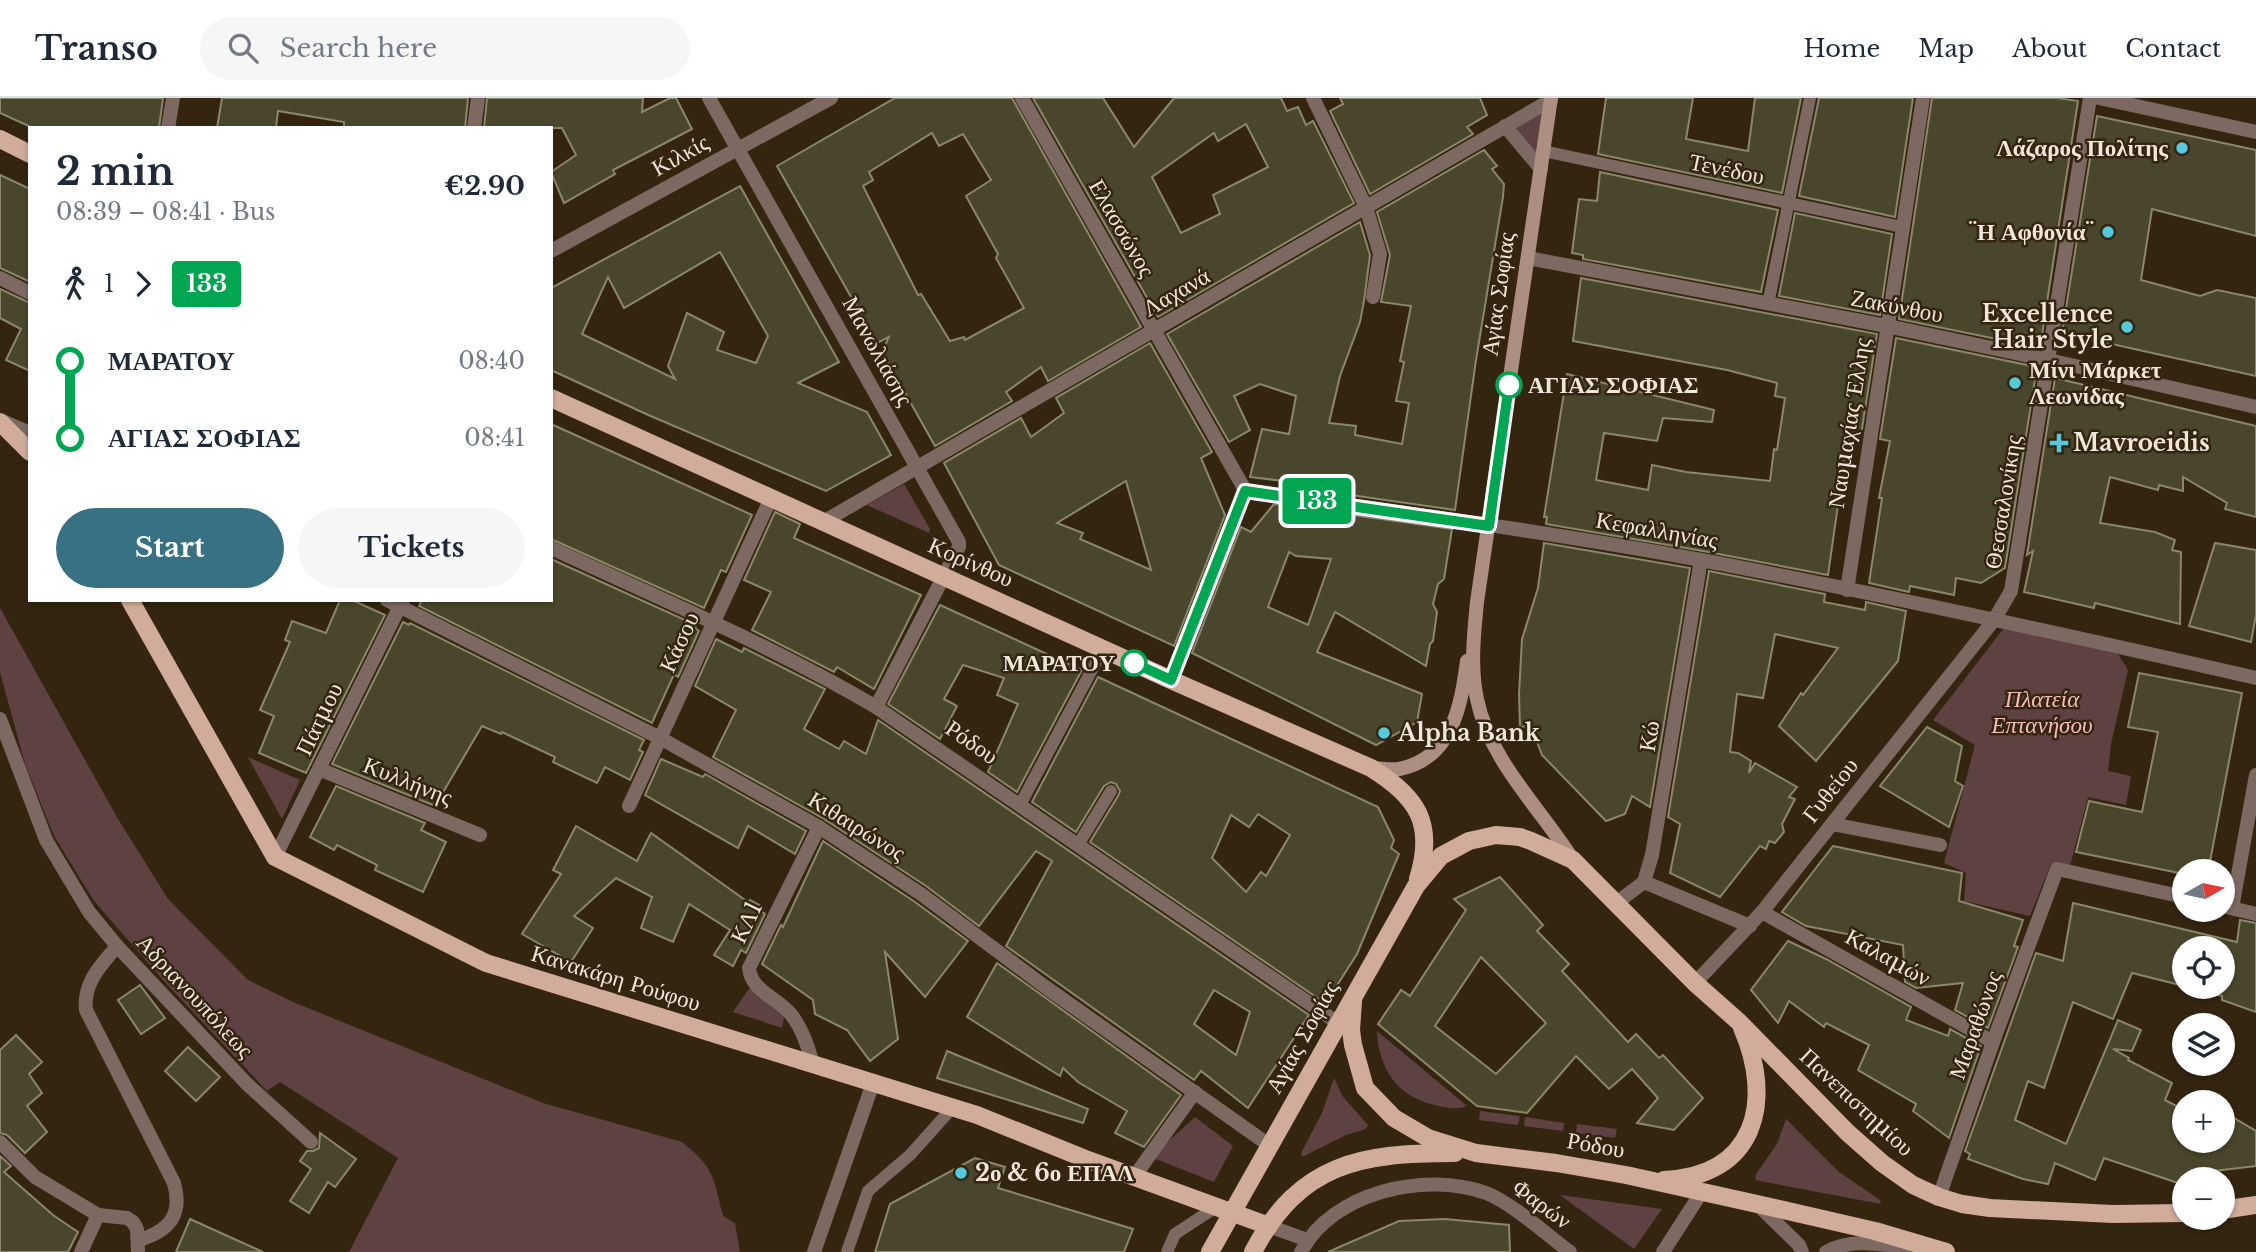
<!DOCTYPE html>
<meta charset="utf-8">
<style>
body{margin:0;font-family:"Libre Baskerville",serif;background:#f6f6f7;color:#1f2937;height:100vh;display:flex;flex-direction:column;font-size:26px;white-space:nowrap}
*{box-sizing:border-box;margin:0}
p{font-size:23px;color:#747a83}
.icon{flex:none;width:38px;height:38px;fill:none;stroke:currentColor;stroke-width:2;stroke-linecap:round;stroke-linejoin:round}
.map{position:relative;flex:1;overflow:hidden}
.side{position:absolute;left:28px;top:28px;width:525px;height:476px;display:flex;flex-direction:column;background:#fff;border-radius:0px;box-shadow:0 2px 5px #0004}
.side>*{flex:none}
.badge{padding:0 14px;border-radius:5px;font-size:24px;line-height:46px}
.needle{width:46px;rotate:81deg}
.buttons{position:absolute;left:2172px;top:761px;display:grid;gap:14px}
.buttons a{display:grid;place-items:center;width:63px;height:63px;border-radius:50%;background:#fff;box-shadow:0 2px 5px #0004;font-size:35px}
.map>.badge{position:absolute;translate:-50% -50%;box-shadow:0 0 0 4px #fff}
.legs{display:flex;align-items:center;gap:10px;height:77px;padding:0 28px;font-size:23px}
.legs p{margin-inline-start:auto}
.headline{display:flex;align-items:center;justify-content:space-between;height:119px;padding:0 28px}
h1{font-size:38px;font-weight:700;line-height:52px}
.button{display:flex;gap:14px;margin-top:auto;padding:14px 28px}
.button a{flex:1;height:80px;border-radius:42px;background:#377183;color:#fff;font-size:28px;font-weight:700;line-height:80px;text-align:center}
.button a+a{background:#f6f6f7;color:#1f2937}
ul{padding:0 28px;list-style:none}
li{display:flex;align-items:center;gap:24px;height:77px;font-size:26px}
li i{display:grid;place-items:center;width:10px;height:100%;margin:0 9px;background:currentColor}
li i::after{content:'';width:18px;height:18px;margin:-9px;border:5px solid;border-radius:50%;background:#fff}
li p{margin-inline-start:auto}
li:first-child i{background:linear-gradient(#0000 50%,currentColor 0)}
li:last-child i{background:linear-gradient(currentColor 50%,#0000 0)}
header{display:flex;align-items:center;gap:42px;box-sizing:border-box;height:98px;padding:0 35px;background:#fff;border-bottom:2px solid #e0e1e3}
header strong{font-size:33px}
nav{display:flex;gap:38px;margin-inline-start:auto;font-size:24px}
.search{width:490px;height:63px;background:#f6f6f7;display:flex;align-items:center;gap:18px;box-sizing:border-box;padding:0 24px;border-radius:38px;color:#747a83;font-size:26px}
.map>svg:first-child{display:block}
.green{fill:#5e4242}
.building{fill:#49462d;stroke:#8a876b;stroke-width:2;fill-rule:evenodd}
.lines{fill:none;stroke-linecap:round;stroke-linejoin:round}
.service{stroke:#7c6a62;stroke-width:12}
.minor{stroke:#7c6a62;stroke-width:14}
.tertiary{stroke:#7c6a62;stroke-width:14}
.secondary{stroke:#ac8f82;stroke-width:14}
.primary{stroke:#d1ac9b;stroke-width:18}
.line-1-casing{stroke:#fff;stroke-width:16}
.line-1{stroke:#00a651;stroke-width:10}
.poi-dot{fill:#55cadf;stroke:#342511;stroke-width:2.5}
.stop-1-dot{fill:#fff;stroke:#00a651;stroke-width:3.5}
.labels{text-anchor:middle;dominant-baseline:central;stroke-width:5;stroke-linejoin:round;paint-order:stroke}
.poi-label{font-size:23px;font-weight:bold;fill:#f0e6da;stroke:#342511;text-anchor:start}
.street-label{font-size:23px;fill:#f0e6da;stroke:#342511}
.stop-label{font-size:23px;font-weight:bold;fill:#f0e6da;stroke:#342511;text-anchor:start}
.park-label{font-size:23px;font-style:italic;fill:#f8bbbb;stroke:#342511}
</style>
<header>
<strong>Transo</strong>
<div class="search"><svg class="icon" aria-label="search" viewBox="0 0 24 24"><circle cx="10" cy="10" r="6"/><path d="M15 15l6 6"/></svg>Search here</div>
<nav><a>Home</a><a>Map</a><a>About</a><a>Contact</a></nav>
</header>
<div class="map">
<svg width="2256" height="1154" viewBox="0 0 2256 1154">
<rect width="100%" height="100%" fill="#342511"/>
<g class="green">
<polygon points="1551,2 1541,71 1505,28"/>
<polygon points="904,386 930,431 929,435 867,407"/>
<path d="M0,510L118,721L168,801L248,882L293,904L543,1005L682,1044C715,1071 713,1078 723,1118L735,1125L740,1154H349L398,1060L280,984L267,993L163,882L94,803L54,738L25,666L0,574Z"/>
<polygon points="2004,530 2118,556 2128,572 2111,646 2108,673 2131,678 2126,707 2088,699 2070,768 2051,766 2030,818 1964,803 1966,775 1944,765 1975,647 1933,622"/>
<polygon points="248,659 300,682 282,721"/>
<polygon points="750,889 784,919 782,930 733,914"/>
<path d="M1377,934V933L1467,1008C1456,1012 1445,1010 1434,1007C1397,998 1379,971 1377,934Z"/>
<polygon points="1334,980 1343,999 1368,1027 1366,1031 1346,1037 1302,1059 1301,1055 1322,1015"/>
<polygon points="1480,1013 1520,1018 1518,1027 1479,1022"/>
<polygon points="1195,1019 1233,1048 1214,1084 1151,1059"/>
<polygon points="1525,1019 1564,1025 1563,1033 1524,1028"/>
<polygon points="1786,1021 1839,1074 1880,1102 1881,1106 1755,1082 1756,1076 1777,1046"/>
<polygon points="1577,1026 1617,1031 1615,1040 1576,1035"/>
<polygon points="1560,1097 1662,1111 1634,1151"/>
</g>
<g class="building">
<polygon points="0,0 163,0 159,30 33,30 0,15"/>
<polygon points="222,0 468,0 465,30 344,30 344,24 278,13 276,30 217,30"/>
<polygon points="487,0 643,0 642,14 670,0 676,0 692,31 613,72 615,76 564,105 551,74 576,57 562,30 484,30"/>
<path d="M895,0H1012L1141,229L1048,283L1041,269L1006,294L1012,303L935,348L882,254L889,239L877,245L777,68ZM932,35L939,48L963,36L991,82L966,98L998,156L996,160L1024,210L965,242L964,239L950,243L921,196L918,197L863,88L873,82L869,74Z"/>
<path d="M1033,0H1103L1134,49L1174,0H1281L1287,13L1298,9L1306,27L1313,23L1354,105L1158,219ZM1246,26L1268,69L1213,97L1220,116L1181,135L1152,79L1214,35L1218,43Z"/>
<polygon points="1340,0 1480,0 1487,17 1467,29 1473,36 1370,96 1330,13 1343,6"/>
<polygon points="1606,0 1693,0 1686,41 1748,53 1755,0 1801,0 1782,95 1598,56"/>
<polygon points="1819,0 1913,0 1895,119 1799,98"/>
<polygon points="1932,0 2057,0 2078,3 2040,250 1899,221"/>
<polygon points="2097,18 2256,52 2256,138 2152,111 2141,182 2200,198 2217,192 2256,200 2256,278 2062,235"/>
<polygon points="1484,52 1497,68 1492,71 1504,86 1503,99 1476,262 1455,412 1288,388 1292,384 1250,379 1262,331 1289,336 1296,298 1260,286 1234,298 1250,332 1229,344 1167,236 1360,124 1370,157 1364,203 1360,224 1340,278 1329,325 1356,328 1355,337 1402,346 1409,305 1396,303 1404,264 1400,263 1411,208 1381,204 1390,157 1377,114"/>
<polygon points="1600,74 1778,112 1761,194 1583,161 1583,157 1572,155 1579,101 1597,103"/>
<polygon points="0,77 30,91 30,184 0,170"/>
<path d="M740,88L839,264L798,285L867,314L891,357L826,393L646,316L551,272V190ZM720,154L768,238L756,265L717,252L724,234L687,215L668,268L675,281L582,236L608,179L624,210Z"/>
<polygon points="1795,115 1892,136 1880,217 1779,198"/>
<polygon points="1581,180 1877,236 1861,337 1850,336 1836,399 1839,400 1828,477 1703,453 1546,426 1547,419 1544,419 1567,276 1714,312 1712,324 1663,320 1657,343 1604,335 1596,382 1648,392 1652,367 1686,374 1770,383 1774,351 1777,352 1785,300 1775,298 1777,285 1727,272 1573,243"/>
<polygon points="0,191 30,205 30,273 6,262 21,231 0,220"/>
<polygon points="1896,240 2037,269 2005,470 1981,485 1956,480 1954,497 1910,488 1909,494 1869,485 1882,400 1879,400 1890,343 1880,341"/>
<path d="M1150,245L1212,354L1201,360L1225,417L1174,548L999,467L944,365L1021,320L1031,339L1064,315L1056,300ZM1126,383L1151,472L1080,441L1083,435L1057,425Z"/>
<polygon points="2055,280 2256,328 2256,419 2225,411 2227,405 2183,379 2183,393 2159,387 2158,392 2110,379 2100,425 2155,434 2175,442 2172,452 2181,454 2180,526 2095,505 2094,510 2024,494 2033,453 2027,457"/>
<polygon points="551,326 752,417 726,474 721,472 704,510 551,441"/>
<path d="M1274,406L1452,431L1444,481L1438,486L1433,506L1437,514L1433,543L1430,546L1426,568L1335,514L1317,554L1422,596L1417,624L1376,647L1192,555L1241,429L1251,434ZM1289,454L1296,458L1331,461L1308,527L1268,509Z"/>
<polygon points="775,414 800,426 794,440 921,497 874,591 837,569 834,574 752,532 771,494 744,482"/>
<polygon points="1544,445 1690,470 1650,709 1632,698 1625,716 1606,723 1542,657 1531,628 1520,629 1519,596 1522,541 1538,490"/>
<polygon points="2215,445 2256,452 2256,517 2251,544 2189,528"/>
<polygon points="551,461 696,527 695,530 699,533 678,579 674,576 652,625 419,508 422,502 551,502"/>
<polygon points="1709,473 1825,496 1824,504 1865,512 1866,504 1906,513 1898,563 1816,663 1779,628 1801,595 1803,597 1838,550 1775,536 1763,600 1737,596 1730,654 1738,655 1751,663 1749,675 1755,665 1797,689 1789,699 1795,701 1782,726 1784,734 1775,745 1769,743 1766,751 1760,748 1720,799 1670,775 1680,726 1668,719"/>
<polygon points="340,502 352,502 385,517 306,675 259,655 274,618 260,612 290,544 285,542 292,523 326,535"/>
<polygon points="940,507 1082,572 1017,694 988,674 1018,606 997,597 1004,580 963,567 944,601 957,608 940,641 888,606"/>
<polygon points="403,524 409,527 410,525 644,642 639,652 643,654 630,682 605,669 597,685 553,664 555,659 502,634 501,636 482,628 435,708 332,666"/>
<path d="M716,541L742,554L744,550L825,591L804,631L839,651L844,643L866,656L878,622L1309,917L1248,1010L1201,973L1194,982L1006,848L1052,763L1036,753L979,828L926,788L824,721L713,659L736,612L695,588ZM1214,892L1250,914L1236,957L1194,926Z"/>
<polygon points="2139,575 2242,595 2208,774 2184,774 2184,776 2076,754 2089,703 2142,714 2158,634 2128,629"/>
<path d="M1098,579L1378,709L1394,742L1391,750L1399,756L1357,856L1329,900L1322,896L1319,901L1090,744L1118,698L1120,693L1116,686L1111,684L1104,688L1076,734L1032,704ZM1258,716L1290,737L1266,778L1261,774L1246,794L1212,760L1231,717L1249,729Z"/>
<polygon points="1927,629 1962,648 1955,683 1963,688 1949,729 1880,688"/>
<polygon points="661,661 703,679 705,676 806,733 795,756 748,728 738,750 645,697"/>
<polygon points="336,688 425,725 421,732 446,744 423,794 375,772 377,767 337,747 334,752 310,739"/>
<polygon points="576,728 637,763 651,735 748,804 750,802 763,809 761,813 765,816 746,855 741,852 733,868 714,857 730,832 689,806 673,844 641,830 652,799 616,780 574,818 593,830 571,864 522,836 561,776 553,772"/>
<polygon points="823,743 915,804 968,843 925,899 885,854 898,941 870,963 847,932 815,916 813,902 762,866 781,827 783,829"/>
<polygon points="1833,748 1962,775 1959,803 2023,822 2014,848 2018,849 1988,930 1955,912 1963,885 1916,890 1905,884 1903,847 1806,828 1782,814"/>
<path d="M1500,779L1543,827L1537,833L1569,866L1562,873L1628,944L1636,936L1659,960L1663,957L1703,1000L1674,1032L1637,1025L1658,1000L1632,971L1609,991L1576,958L1527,1015L1477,1008L1378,926L1401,892L1410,898L1466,812L1454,801ZM1481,859L1546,925L1496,976L1435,928Z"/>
<polygon points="2073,805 2237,844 2240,822 2256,825 2256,914 2222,902 2222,898 2187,889 2222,889 2222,850 2184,850 2184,888 2132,875 2113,921 2073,904 2044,990 2028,983 2015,1022 2066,1046 2118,922 2141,932 2132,953 2113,951 2129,960 2128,962 2172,985 2165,1002 2184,1012 2184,1043 2222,1043 2222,1013 2256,1033 2256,1068 2214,1073 2210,1082 2184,1082 2184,1087 2104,1060 2095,1082 2055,1065 2048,1086 2023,1081 1968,1061 1970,1056 1965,1053 2036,855 2063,863"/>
<polygon points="1788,843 1826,861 1911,909 1906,922 1948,938 1950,931 1981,948 1949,1040 1913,1013 1916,1006 1858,972 1869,947 1826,925 1824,929 1789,903 1778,925 1751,892"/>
<polygon points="997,865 1181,997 1144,1049 1115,1035 1127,1013 1078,984 1063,970 1060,978 967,919"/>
<polygon points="140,887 165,920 141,936 118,902"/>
<polygon points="16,937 42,964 29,976 42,995 27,1008 47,1034 25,1055 7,1037 0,1035 0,952"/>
<polygon points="188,949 220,979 196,1003 165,973"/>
<polygon points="947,953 1088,1011 1083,1025 937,980"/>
<polygon points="320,1035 356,1061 335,1089 328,1084 309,1115 290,1103 311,1071 300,1063 307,1053 313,1053 319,1050"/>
<polygon points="0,1058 11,1068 4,1074 53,1117 78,1134 68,1154 0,1154"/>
<polygon points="975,1060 1005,1069 998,1090 1133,1131 1124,1154 875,1154 890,1106"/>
<polygon points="190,1121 263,1154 176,1154"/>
<polygon points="1445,1121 1509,1127 1510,1154 1328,1154 1399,1123"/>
</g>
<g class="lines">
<g class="service">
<polyline points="1543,53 1902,129"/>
<polyline points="1768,206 1810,0"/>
<polyline points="1020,707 1103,551"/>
<polyline points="1078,747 1111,693"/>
<polyline points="847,1154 868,1093 910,1057 953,1009"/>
<polyline points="1167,1154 1175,1136 1216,1109"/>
</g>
<g class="minor">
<polyline points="709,0 959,444 959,449 876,609"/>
<polyline points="1022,0 1245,392"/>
<polyline points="1313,0 1366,109 1380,156 1373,199"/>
<polyline points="2099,0 2256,34"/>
<polyline points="1505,28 1541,71"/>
<polyline points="474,30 478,0"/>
<polyline points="0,180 30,195"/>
<polyline points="2,323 30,335"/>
<polyline points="823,424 1551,2"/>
<path d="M551,450C661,501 773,548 876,609L1338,925"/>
<polyline points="1847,492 1923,0"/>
<polyline points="387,502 660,640 819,729 921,796 1044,888 1269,1047"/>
<path d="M1171,582L1245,392C1397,414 1550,434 1701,462C1887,497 2072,538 2256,580"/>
<polyline points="0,621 46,742 89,814 117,848"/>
<polyline points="319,671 480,737"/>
<polyline points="629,708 771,400"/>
<polyline points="1832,726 1940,747"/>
<polyline points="275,759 403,502"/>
<polyline points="1644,784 1750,828"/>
<polyline points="1615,806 1644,784 1652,757 1701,462"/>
<polyline points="2222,808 2256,816"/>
<polyline points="1762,814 1993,944"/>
<polyline points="1695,885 1762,814 1994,522 2011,493 2090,0"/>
<path d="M813,966C808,949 803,933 793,919C781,901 751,894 749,870L819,729"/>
<polyline points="0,1044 35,1079 98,1117 127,1120 133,1124 137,1131 138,1154"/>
<polyline points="1134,1079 1195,994"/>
<polyline points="1939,1099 1993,944 2057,771 2184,799"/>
<polyline points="1269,1128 1307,1142"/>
<path d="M139,1142C169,1133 183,1117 174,1085L86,912C83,884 101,868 117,848L247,986L311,1044"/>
<polyline points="81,1154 98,1117"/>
<polyline points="814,1154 873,985"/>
<path d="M1301,1154C1332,1094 1425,1073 1486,1095C1512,1105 1547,1137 1570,1154"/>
<polyline points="1663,1154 1701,1095"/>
</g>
<g class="tertiary">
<polyline points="168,30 173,0"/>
<polyline points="551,153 831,0"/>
<polyline points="1528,160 1887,228 2049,262 2256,309"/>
<polyline points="2232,810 2256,677"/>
<polyline points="1758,1107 1799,1147 1802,1154"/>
<path d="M1826,1154C1853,1138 1887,1148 1917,1151"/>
</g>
<g class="secondary">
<path d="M1551,0L1477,504C1474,536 1470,569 1477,601C1489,662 1541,711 1573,762"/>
<path d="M1371,670C1380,670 1390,672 1399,671C1452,661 1461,608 1467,563"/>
</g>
<g class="primary">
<polyline points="0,41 30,56"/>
<path d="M551,300L1171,582L1371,670C1418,699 1435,726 1418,781"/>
<polyline points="0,324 30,354"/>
<polyline points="130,502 275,759 486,865 977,1017 1088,1062 1269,1128"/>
<polyline points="1353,904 1351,932 1353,947 1365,990 1394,1020 1428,1040 1476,1055 1556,1065 1626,1077 1757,1106 1875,1133 1946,1154"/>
<path d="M1664,1082C1756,1078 1774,1003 1742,930"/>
<polyline points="2222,1112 2256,1107"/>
<polyline points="1210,1154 1416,788 1441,758 1469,743 1496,737 1520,739 1531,743 1573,762 1695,885 1739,924 1848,1035 1882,1065 1913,1087 1939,1099 1962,1106 1990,1110 2113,1116 2184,1115"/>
<path d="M1253,1154C1300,1064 1362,1055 1455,1055"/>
</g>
</g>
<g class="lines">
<defs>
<polyline id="line-1" points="1134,565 1171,582 1245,393 1489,428 1509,287"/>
</defs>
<use href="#line-1" class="line-1-casing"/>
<use href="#line-1" class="line-1"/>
</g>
<g class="poi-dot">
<circle cx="2182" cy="50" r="7"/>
<circle cx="2108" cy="134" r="7"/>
<circle cx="2127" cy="229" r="7"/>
<circle cx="2015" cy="285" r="7"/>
<path d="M2055.5 334.5h7v7h7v7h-7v7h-7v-7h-7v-7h7z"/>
<circle cx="1384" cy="635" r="7"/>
<circle cx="961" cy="1075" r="7"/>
</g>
<g class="stop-1-dot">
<circle cx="1509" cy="287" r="12"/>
<circle cx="1134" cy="565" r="12"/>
</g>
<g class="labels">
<g class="poi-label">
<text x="2168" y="50" text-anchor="end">Λάζαρος Πολίτης</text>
<text x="2094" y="134" text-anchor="end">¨Η Αφθονία¨</text>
<text x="2113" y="216" text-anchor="end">Excellence<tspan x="2113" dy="26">Hair Style</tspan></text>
<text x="2029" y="272">Μίνι Μάρκετ<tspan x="2029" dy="26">Λεωνίδας</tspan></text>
<text x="2073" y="345">Mavroeidis</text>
<text x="1398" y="635">Alpha Bank</text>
<text x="975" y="1075">2ο &amp; 6ο ΕΠΑΛ</text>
</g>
<g class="street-label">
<text transform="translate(680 57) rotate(-29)">Κιλκίς</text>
<text transform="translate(1727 71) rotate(12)">Τενέδου</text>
<text transform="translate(1122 130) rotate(60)">Ελασσώνος</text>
<text transform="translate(1176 194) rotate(-30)">Λαχανά</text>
<text transform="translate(1498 196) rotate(-82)">Αγίας Σοφίας</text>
<text transform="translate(1897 208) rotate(11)">Ζακύνθου</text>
<text transform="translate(878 253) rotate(61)">Μανωλιάσης</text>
<text transform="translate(1849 325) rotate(-81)">Ναυμαχίας Έλλης</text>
<text transform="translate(2003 404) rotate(-81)">Θεσσαλονίκης</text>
<text transform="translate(1657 432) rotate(10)">Κεφαλληνίας</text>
<text transform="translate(971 464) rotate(24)">Κορίνθου</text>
<text transform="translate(679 544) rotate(-65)">Κάσου</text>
<text transform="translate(319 621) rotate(-64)">Πάτμου</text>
<text transform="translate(1649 638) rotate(-81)">Κώ</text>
<text transform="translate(972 644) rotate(35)">Ρόδου</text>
<text transform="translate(408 683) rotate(22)">Κυλλήνης</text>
<text transform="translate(1830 692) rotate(-52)">Γυθείου</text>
<text transform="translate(857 728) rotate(32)">Κιθαιρώνος</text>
<text transform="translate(746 824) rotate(-64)">ΚΛ1</text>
<text transform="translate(1888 859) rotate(29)">Καλαμών</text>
<text transform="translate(616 880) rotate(17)">Κανακάρη Ρούφου</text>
<text transform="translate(195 898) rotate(47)">Αδριανουπόλεως</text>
<text transform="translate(1975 927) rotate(-70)">Μαραθώνος</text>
<text transform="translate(1302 939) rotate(-61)">Αγίας Σοφίας</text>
<text transform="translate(1857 1004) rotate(43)">Πανεπιστημίου</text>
<text transform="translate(1596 1047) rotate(10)">Ρόδου</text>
<text transform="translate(1542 1106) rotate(36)">Φαρών</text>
</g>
<g class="stop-label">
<text x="1528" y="287">ΑΓΙΑΣ ΣΟΦΙΑΣ</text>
<text x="1115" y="565" text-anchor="end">ΜΑΡΑΤΟΥ</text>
</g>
<g class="park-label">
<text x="2042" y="601">Πλατεία<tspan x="2042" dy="26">Επτανήσου</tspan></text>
</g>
</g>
</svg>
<div class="buttons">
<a><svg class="needle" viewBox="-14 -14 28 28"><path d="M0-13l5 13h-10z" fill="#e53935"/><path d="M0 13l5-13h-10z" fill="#747a83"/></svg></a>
<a><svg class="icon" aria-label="locate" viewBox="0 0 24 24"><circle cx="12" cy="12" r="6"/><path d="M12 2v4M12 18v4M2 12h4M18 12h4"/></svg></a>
<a><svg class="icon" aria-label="layers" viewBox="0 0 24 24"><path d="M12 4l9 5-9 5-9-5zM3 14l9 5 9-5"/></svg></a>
<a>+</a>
<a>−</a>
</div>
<b class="badge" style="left:1317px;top:403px;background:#00a651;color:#fff">133</b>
<section class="side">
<div class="headline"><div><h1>2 min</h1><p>08:39 – 08:41 · Bus</p></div><b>€2.90</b></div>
<div class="legs"><svg class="icon" aria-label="walk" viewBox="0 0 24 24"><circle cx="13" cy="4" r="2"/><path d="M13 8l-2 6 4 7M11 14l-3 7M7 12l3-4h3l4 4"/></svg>1<svg class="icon" aria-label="forward" viewBox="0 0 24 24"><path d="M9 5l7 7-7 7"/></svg><b class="badge" style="background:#00a651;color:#fff">133</b></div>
<ul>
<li><i style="color:#00a651"></i><b>ΜΑΡΑΤΟΥ</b><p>08:40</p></li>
<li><i style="color:#00a651"></i><b>ΑΓΙΑΣ ΣΟΦΙΑΣ</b><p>08:41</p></li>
</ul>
<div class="button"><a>Start</a><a>Tickets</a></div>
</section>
</div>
